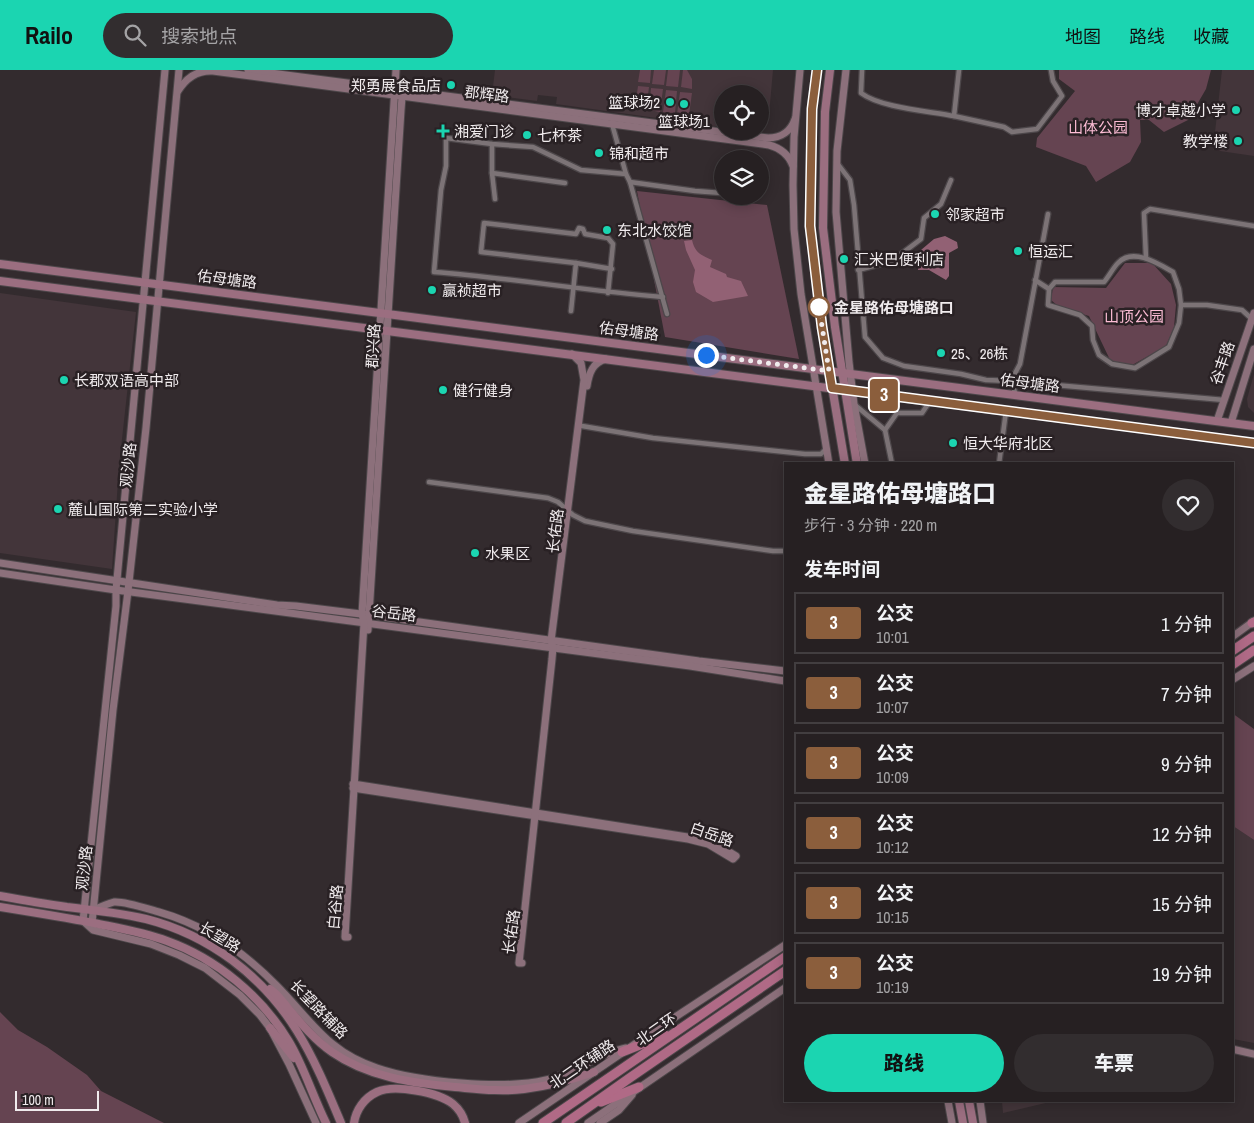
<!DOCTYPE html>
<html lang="zh">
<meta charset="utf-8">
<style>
body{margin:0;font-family:"Archivo Narrow","Noto Sans SC",sans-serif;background:#322d2f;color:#f1f3f6;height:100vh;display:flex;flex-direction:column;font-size:19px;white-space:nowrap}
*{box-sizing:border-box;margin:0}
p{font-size:16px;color:#a4a3a5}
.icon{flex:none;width:28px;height:28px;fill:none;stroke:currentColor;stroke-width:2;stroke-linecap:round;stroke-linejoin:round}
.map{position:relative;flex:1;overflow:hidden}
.panel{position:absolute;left:784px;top:392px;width:450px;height:640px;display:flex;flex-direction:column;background:#262022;border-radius:0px;box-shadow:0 2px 12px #0003,0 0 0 1px #423e40}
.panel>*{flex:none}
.badge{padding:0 10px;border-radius:4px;font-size:18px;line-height:32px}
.controls{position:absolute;left:714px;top:15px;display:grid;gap:10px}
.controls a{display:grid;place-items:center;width:55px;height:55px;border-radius:50%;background:#262022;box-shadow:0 2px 12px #0003,0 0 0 1px #423e40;font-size:25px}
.scale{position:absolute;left:15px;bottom:12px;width:84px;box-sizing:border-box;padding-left:5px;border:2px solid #f0ebed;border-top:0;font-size:14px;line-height:18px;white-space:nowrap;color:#f0ebed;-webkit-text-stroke:4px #292124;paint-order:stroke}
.you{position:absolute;width:25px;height:25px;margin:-12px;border:4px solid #fff;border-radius:50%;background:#1a73e8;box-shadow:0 0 0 8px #1a73e833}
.map>.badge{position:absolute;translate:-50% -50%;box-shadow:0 0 0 2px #fff}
h2{padding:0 20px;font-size:19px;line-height:45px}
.round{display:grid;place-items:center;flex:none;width:52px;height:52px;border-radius:26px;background:#322d2f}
.headline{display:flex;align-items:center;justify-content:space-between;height:85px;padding:0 20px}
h1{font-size:24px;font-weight:800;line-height:38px}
.cta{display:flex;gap:10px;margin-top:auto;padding:10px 20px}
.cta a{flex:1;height:58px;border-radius:30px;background:#1bd5b1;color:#111;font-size:20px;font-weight:800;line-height:58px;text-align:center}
.cta a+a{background:#322d2f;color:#f1f3f6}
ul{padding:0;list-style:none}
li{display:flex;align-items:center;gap:15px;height:62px;margin:0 10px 8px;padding:0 10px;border:2px solid #423e40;border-radius:0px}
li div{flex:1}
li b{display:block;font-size:19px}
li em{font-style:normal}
li .badge{min-width:55px;font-weight:700;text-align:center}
header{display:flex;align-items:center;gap:30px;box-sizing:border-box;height:70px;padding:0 25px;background:#1bd5b1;color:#111}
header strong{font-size:24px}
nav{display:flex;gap:28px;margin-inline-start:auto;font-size:18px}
.search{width:350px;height:45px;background:#322d2f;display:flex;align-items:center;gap:12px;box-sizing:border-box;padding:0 18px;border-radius:28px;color:#a4a3a5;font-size:19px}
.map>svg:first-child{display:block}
.built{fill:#43353a}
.green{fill:#654451}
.water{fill:#926174}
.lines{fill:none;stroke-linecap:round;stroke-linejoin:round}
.street-casing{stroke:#4d474a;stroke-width:7}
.secondary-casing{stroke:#4d474a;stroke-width:9}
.primary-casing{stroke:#4d474a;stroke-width:10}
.highway-casing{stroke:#4d474a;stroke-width:11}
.street{stroke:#7c7376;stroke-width:4.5}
.secondary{stroke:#8c707b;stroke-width:7}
.primary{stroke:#9b6e80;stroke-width:8}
.highway{stroke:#b06a86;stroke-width:9}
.line-casing{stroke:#fff;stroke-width:11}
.line{stroke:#8b5e3c;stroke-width:8}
.walk{stroke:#f0ebed;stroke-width:5;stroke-dasharray:0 9}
.poi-dot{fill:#1bd5b1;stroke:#292124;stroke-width:2}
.stop-dot{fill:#fff;stroke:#8b5e3c;stroke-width:2.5}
.labels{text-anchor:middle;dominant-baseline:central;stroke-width:5;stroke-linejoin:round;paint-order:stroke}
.poi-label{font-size:15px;fill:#f0ebed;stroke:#292124;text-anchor:start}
.street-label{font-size:15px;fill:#f0ebed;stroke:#292124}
.park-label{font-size:15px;fill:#fdbdd5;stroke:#292124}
.stop-label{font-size:15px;font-weight:bold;fill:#f0ebed;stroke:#292124;text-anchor:start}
</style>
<header>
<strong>Railo</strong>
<div class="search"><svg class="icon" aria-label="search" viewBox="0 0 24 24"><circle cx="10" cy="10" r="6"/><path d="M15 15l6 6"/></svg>搜索地点</div>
<nav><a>地图</a><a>路线</a><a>收藏</a></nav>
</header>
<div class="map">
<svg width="1254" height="1053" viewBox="0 0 1254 1053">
<rect width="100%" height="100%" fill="#332b2e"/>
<g class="built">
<polygon points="495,0 773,0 769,45 760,52 760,24 722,24 722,57 556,34 557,27 538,25 537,31 492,25"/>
<polygon points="1222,0 1254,0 1254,86 1213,80"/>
<polygon points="0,223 136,242 119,396 112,499 0,483"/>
<polygon points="1254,304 1254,343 1248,337 1247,329"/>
<polygon points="1233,756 1254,770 1254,973 1233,969"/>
<polygon points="1002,1031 1054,1031 1003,1043"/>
</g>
<g class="green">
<polygon points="640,0 651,0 650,13 638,12"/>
<polygon points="654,0 666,0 664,15 652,14"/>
<polygon points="668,0 680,0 678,17 666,16"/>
<polygon points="683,0 687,0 692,9 692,19 681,17"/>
<polygon points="1059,0 1211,0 1206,19 1188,50 1164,62 1149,50 1140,50 1141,72 1130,92 1096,112 1086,96 1036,77 1037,68 1075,21 1059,9"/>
<polygon points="638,16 649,17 646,40 635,38"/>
<polygon points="651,18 663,19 660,42 649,40"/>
<polygon points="666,20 677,21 675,43 663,42"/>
<polygon points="680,22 692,23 689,45 677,44"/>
<polygon points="637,121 767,135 799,289 665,267"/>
<polygon points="1125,193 1152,193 1171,214 1176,235 1174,257 1166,276 1134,294 1112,294 1089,246 1059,237 1051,230 1053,217 1106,218"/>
<polygon points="1232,643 1254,659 1254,770 1233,756"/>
<polygon points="0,942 18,960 47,977 87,1005 101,1021 164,1053 0,1053"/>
</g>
<g class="water">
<polygon points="945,166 957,172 958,178 949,183 949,206 946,210 929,200 918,200 921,180 934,169"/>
<path d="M692,170C695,183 701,185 712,190L710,197L726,204L727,207L741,211L748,226L713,232L696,222L693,212L695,200L686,180L684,171Z"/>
</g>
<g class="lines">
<defs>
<g id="street">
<path d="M862,0L861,23C881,38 929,41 954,46"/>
<polyline points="959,0 954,46 1004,57 1012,62 1037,59 1062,26 1053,11 1051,0"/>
<polyline points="612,54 626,104 630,112 667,244"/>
<polyline points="492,74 492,103"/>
<polyline points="837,93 850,110 854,135 865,267 883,288 904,296 961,304 986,310 1011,311 1020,294 1048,144"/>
<path d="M626,104L581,100L533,77L492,74L446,68V96L441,120L434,202C511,208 587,221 663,227"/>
<polyline points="630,112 695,121 722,123"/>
<polyline points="495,129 492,103 565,113"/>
<polyline points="1146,188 1144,143 1150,139 1254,156"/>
<polyline points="576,193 612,199"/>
<polyline points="858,200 892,191 921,169 924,148 941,134 951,110"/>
<polyline points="1035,210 1049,219"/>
<path d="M1181,235L1179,219L1173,202C1159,194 1133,177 1118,193C1113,198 1109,206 1104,212H1055L1049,219L1048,235L1080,245L1092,256L1093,270L1099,285L1112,294L1135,298L1169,277L1179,253L1181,235H1207L1242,240L1253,250"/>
<polyline points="571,241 576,193 481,182 484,153 576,164 579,158 583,159 585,164 608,168 613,174 608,223"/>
<polyline points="1016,325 1011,311 1224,330"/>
<polyline points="855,335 885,360 892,394"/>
<polyline points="582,356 653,368 805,384 821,384 826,379"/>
<polyline points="885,360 897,343 922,343 930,331"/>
<polyline points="999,394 1006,341"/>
<polyline points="429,412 548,428 558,432 573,445 585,451 633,461 773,481 785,481"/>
</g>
<g id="secondary">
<polyline points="165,0 116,520 116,536 83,851 93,860 151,874 179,885 205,898 240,925 260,945 270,958 289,994 316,1053"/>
<path d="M248,0L768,68C781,68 791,61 795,49"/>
<polyline points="800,0 794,67 793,115 794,159 801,224 829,394"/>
<polyline points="846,0 837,81 836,142 849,292 854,334 865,394"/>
<path d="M178,21C186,8 197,0 213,1L769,75C780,78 789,85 793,96"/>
<path d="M587,316C589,303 593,292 606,289"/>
<polyline points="1217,351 1254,243"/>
<polyline points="1231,353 1254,279"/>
<polyline points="0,493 277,535 296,536 369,545 699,591 785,601"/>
<polyline points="0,503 116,520 690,596 785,611"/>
<polyline points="368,560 401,40 402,27 399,19 399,12"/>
<polyline points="1232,567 1254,551"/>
<polyline points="1232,610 1254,596"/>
<polyline points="353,718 688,769 708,774 733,789 736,786 718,775 700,769 353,714"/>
<path d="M93,840C100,837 107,834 114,832C125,831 148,839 159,842C204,855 244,882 276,915C311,950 327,982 377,998C418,1012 504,1020 546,1010C574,1003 598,984 626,978"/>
<polyline points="92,853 113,640 128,521 146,358 179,0"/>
<polyline points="348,867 345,867 364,553 362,544 396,0"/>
<polyline points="522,893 519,893 552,589 553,577 551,571 584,310 581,293 572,284"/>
<polyline points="1232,979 1254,984"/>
<polyline points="948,1031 952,1053"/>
<polyline points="980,1031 983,1053"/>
<polyline points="519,1053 657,959 785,875"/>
<polyline points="588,1053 785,918"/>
<polyline points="600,1053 619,1040 632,1025"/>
</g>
<g id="primary">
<polyline points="817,0 812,39 810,156 822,257 845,394"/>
<polyline points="830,0 825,42 823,158 835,257 857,394"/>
<polyline points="0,194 1254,356"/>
<polyline points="0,211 1254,373"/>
<path d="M0,826C22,830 45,834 67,837C94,840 120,843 146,849C209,865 263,906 297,961C315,990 328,1022 341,1053"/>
<path d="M0,837C31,842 62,847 94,853C118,858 143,862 167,871C217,889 261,926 288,970C303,994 313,1027 326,1053"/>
<path d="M270,919L276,924C293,943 310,967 332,982C368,1007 412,1013 455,1017C478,1019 501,1022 524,1019C548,1016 571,1010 594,1002"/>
<polyline points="270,958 294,988"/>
<polyline points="959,1031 963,1053"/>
<polyline points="969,1031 973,1053"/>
<path d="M354,1053C356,1040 364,1028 377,1022C394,1014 438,1022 453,1034C459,1039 463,1045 465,1053"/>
</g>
<g id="highway">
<polyline points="1252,553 1254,552"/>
<polyline points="1232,581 1254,566"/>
<polyline points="1232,595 1254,580"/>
<polyline points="622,982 665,965"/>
<polyline points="601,1032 639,1017"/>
<polyline points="543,1053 785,887"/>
<polyline points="566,1053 631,1007 785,901"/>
</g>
</defs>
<use href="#street" class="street-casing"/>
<use href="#secondary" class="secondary-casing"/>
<use href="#primary" class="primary-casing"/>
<use href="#highway" class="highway-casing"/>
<use href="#street" class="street"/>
<use href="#secondary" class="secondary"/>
<use href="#primary" class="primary"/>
<use href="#highway" class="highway"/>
</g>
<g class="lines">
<defs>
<polyline id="line" points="817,0 812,39 810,156 822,257 832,318 1254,373"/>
</defs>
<use href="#line" class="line-casing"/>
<use href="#line" class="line"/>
<polyline class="walk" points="706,285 829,301 819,237"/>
</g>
<g class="poi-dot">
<circle cx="451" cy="15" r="5"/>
<circle cx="670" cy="32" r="5"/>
<circle cx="684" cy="34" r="5"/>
<circle cx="1236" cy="40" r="5"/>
<path d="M440.5 53.5h5v5h5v5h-5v5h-5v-5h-5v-5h5z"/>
<circle cx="527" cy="65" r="5"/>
<circle cx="1238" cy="71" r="5"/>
<circle cx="599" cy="83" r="5"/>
<circle cx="935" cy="144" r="5"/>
<circle cx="607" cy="160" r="5"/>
<circle cx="1018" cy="181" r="5"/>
<circle cx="844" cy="189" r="5"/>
<circle cx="432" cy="220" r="5"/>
<circle cx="941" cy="283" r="5"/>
<circle cx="64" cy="310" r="5"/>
<circle cx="443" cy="320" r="5"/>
<circle cx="953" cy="373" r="5"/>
<circle cx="58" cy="439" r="5"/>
<circle cx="475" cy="483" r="5"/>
</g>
<circle class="stop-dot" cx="819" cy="237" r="10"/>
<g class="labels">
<g class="poi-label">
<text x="441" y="15" text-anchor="end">郑勇展食品店</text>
<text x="660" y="32" text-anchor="end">篮球场2</text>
<text x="1226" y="40" text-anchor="end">博才卓越小学</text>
<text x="684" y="51" text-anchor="middle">篮球场1</text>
<text x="454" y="61">湘爱门诊</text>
<text x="537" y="65">七杯茶</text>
<text x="1228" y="71" text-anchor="end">教学楼</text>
<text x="609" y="83">锦和超市</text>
<text x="945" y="144">邻家超市</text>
<text x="617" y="160">东北水饺馆</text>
<text x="1028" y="181">恒运汇</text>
<text x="854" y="189">汇米巴便利店</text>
<text x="442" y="220">赢祯超市</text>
<text x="951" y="283">25、26栋</text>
<text x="74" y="310">长郡双语高中部</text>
<text x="453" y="320">健行健身</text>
<text x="963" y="373">恒大华府北区</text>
<text x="68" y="439">麓山国际第二实验小学</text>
<text x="485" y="483">水果区</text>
</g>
<g class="street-label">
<text transform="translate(487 24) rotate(7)">郡辉路</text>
<text transform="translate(227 209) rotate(7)">佑母塘路</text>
<text transform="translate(629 261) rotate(7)">佑母塘路</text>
<text transform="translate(373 276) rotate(-87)">郡兴路</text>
<text transform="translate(1222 293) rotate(-71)">谷丰路</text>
<text transform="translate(1030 313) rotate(7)">佑母塘路</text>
<text transform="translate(128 395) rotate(-84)">观沙路</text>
<text transform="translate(555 461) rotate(-83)">长佑路</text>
<text transform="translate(394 543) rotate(7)">谷岳路</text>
<text transform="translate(712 764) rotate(19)">白岳路</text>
<text transform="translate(84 798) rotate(-84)">观沙路</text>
<text transform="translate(335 837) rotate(-85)">白谷路</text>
<text transform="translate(511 862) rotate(-82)">长佑路</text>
<text transform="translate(220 867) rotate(31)">长望路</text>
<text transform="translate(319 939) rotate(46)">长望路辅路</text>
<text transform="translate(656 959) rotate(-34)">北二环</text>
<text transform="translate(582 994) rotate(-34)">北二环辅路</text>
</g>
<g class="park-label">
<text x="1098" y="57">山体公园</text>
<text x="1134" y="246">山顶公园</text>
</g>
<g class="stop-label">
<text x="834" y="237">金星路佑母塘路口</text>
</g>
</g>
</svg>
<div class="controls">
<a><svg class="icon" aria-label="locate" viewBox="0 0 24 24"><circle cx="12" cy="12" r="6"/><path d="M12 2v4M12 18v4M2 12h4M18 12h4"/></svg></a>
<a><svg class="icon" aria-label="layers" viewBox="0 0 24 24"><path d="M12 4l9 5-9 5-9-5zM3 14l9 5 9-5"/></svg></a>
</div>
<div class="scale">100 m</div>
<div class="you" style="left:706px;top:285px"></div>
<b class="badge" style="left:884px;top:325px;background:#8b5e3c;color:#fff">3</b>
<section class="panel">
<div class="headline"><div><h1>金星路佑母塘路口</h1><p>步行 · 3 分钟 · 220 m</p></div><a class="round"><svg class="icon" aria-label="heart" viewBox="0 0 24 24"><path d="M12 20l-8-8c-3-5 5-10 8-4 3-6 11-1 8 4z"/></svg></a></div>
<h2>发车时间</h2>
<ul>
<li><span class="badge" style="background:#8b5e3c;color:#fff">3</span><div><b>公交</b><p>10:01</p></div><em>1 分钟</em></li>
<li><span class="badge" style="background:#8b5e3c;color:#fff">3</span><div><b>公交</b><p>10:07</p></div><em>7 分钟</em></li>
<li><span class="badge" style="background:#8b5e3c;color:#fff">3</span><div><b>公交</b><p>10:09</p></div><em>9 分钟</em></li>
<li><span class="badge" style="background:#8b5e3c;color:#fff">3</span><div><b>公交</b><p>10:12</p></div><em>12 分钟</em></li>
<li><span class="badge" style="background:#8b5e3c;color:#fff">3</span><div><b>公交</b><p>10:15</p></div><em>15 分钟</em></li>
<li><span class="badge" style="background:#8b5e3c;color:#fff">3</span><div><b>公交</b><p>10:19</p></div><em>19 分钟</em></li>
</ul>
<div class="cta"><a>路线</a><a>车票</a></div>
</section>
</div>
